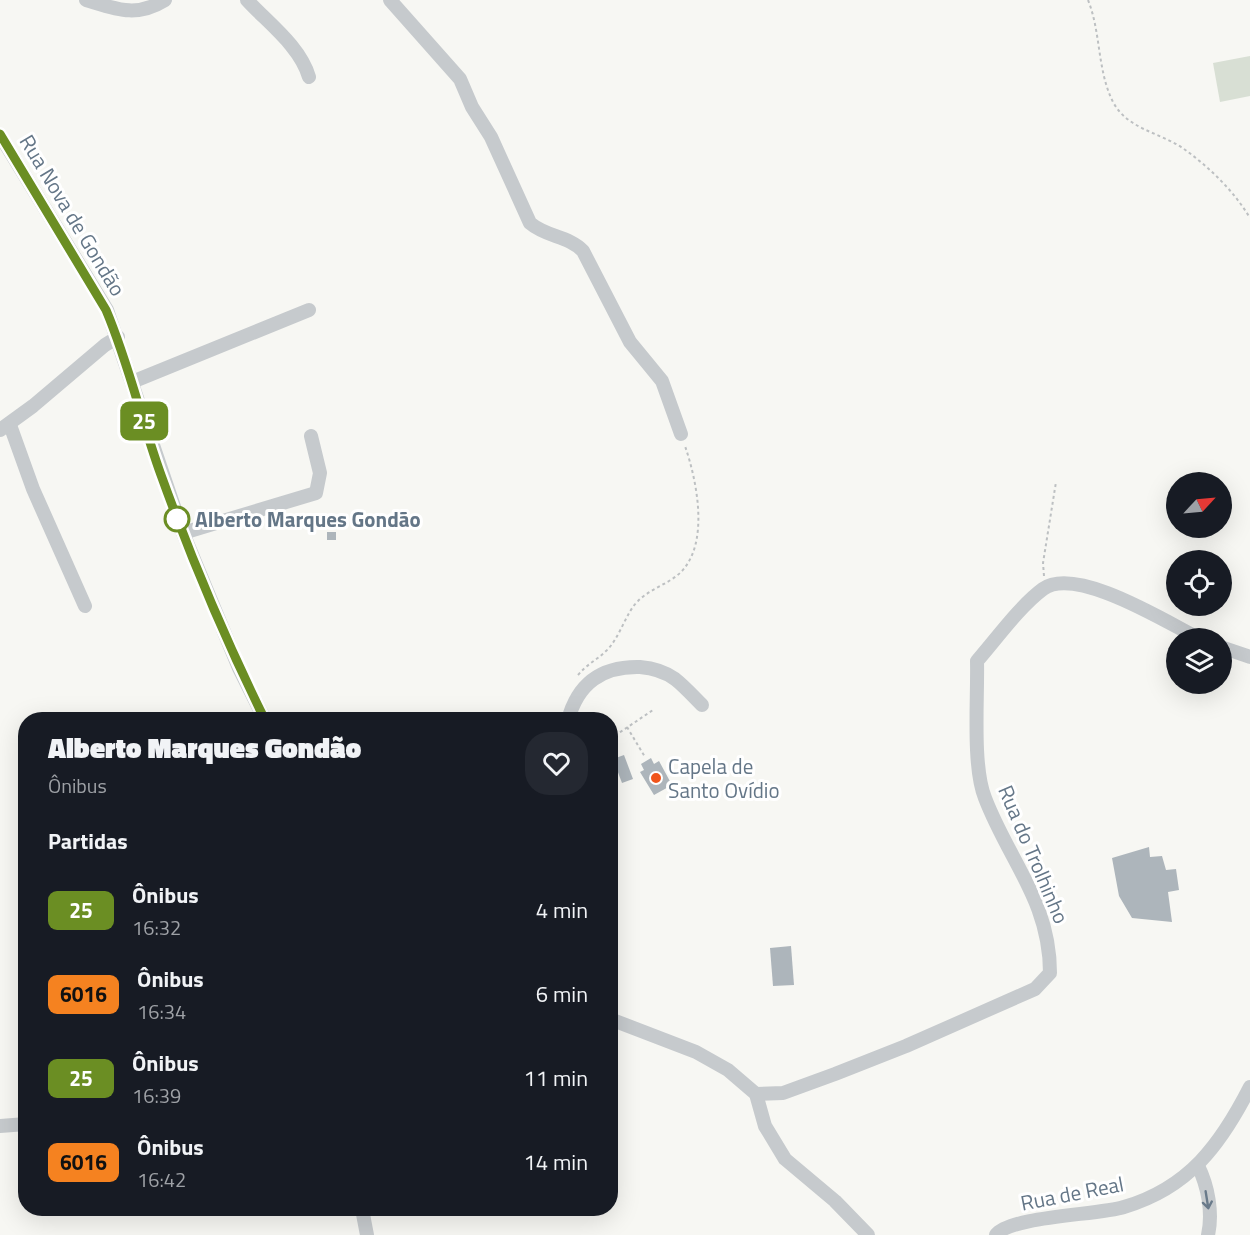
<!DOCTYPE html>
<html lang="pt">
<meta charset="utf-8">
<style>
body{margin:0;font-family:"Titillium Web",sans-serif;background:#242831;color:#f1f3f6;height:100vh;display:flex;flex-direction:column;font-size:22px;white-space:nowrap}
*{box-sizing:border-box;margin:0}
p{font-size:20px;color:#9ea1a6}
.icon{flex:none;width:33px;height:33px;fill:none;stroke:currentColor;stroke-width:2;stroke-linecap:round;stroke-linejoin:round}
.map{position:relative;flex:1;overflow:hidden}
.sheet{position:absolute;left:18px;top:712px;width:600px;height:504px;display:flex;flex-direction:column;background:#171b24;border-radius:24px;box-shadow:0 6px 24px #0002}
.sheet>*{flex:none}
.badge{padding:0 12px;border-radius:9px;font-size:21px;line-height:39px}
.needle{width:39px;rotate:64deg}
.buttons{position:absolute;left:1166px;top:472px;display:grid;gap:12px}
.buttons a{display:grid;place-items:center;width:66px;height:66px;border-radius:50%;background:#171b24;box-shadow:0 6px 24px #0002;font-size:30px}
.map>.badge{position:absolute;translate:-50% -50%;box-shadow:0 0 0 3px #fff}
h2{padding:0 30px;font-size:22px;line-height:54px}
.round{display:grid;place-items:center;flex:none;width:63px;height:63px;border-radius:24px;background:#242831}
.headline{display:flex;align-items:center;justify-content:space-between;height:102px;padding:0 30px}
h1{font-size:28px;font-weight:800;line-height:45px}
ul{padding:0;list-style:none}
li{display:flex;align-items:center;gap:18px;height:84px;padding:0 30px}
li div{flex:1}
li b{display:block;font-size:22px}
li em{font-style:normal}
li .badge{min-width:66px;font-weight:700;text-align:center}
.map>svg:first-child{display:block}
.green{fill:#d8dfd4}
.building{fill:#adb5bb}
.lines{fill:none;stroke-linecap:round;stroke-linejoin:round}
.path{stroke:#bdc0c2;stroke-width:2;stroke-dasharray:3 3;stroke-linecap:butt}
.minor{stroke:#c6cacd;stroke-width:14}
.oneway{stroke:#697a8a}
.line-casing{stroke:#fff;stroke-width:14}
.line{stroke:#6b8e23;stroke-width:9}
.stop-dot{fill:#fff;stroke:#6b8e23;stroke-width:3}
.poi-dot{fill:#f0541b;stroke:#fff;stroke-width:2}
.labels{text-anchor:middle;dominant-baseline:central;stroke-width:6;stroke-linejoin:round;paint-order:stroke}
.street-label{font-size:21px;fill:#647687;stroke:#fff}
.stop-label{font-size:21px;font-weight:bold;fill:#647687;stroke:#fff;text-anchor:start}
.poi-label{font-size:21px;fill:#647687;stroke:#fff;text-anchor:start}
</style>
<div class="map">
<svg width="1250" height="1235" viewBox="0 0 1250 1235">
<rect width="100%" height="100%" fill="#f7f7f3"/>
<polygon class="green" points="1250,56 1250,96 1220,102 1213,63"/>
<g class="building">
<rect x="327" y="532" width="9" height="8"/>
<polygon points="624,755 633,779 622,783 613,759"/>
<polygon points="651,758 654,764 659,761 672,785 654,795 640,772 644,770 641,764"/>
<polygon points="1149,847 1150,857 1162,856 1166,870 1176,869 1179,890 1168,892 1172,922 1132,918 1119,896 1112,858"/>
<polygon points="791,946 794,985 773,986 770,948"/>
</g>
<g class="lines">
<g class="path">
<path d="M1088,0C1101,32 1097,70 1113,102C1128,130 1160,132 1184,149C1209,167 1234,191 1250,218"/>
<polyline points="1044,576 1043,563 1056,482"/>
<path d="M578,675C587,664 597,660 606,651C620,638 626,612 638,601C650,589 668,584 680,573C710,544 697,481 685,446"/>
<polyline points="627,727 645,757"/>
<polyline points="610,739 653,710"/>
</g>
<g class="minor">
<path d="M86,0C116,9 136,18 165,0"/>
<path d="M247,0C268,23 300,46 309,77"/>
<path d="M390,0L460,79L472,107L491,137L530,223C546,237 569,236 583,251L630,342L662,381L681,434"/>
<polyline points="0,135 107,310 183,533 239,668 265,720"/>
<polyline points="132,382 309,310"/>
<polyline points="10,425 33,489 85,606"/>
<polyline points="0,430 33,406 105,345 118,337"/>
<polyline points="183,533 316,493 320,473 311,436"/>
<polyline points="1221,647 1250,657"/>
<path d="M568,720C578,683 602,666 640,667C652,668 664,671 675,679C684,686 693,696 702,705"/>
<polyline points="610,1019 696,1052 728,1070 756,1094 765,1126 785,1159 835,1201 868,1235"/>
<path d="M756,1094L783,1093L835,1074L906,1046L1035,989L1050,973C1050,901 1009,861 985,798C972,766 978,697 977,661C997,638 1020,606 1043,589C1076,565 1168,623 1200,639"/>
<polyline points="0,1126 26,1124"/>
<path d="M1198,1166C1208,1186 1213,1213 1208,1235"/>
<polyline points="362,1209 367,1235"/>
<path d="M996,1235C1010,1216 1099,1215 1124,1207C1189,1188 1221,1144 1250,1087"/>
</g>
</g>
<defs><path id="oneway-shaft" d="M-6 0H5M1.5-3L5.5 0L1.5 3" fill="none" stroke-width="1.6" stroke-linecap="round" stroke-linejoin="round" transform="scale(1.5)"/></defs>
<use class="oneway" href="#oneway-shaft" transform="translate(1207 1200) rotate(81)"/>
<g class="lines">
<defs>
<path id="line" d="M0,134L106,310C129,364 141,420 161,475C191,558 226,641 265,720"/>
</defs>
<use href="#line" class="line-casing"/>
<use href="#line" class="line"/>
</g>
<circle class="stop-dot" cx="177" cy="519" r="12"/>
<circle class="poi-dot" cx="656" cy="778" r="6"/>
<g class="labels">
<g class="street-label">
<text transform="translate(73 215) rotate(59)">Rua Nova de Gondão</text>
<text transform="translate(1034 854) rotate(67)">Rua do Trolhinho</text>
<text transform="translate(1072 1193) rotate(-11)">Rua de Real</text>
</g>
<g class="stop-label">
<text x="195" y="519">Alberto Marques Gondão</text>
</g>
<g class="poi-label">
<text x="668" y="766">Capela de<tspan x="668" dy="24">Santo Ovídio</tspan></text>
</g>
</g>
</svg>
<div class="buttons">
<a><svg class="needle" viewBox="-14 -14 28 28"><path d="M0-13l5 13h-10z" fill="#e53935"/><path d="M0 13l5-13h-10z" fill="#9ea1a6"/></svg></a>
<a><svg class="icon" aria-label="locate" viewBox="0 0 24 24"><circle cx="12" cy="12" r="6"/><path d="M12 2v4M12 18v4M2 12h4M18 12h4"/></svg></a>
<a><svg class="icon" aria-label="layers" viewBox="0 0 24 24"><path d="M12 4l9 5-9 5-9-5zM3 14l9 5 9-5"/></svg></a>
</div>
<b class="badge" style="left:144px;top:421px;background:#6b8e23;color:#fff">25</b>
<section class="sheet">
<div class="headline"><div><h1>Alberto Marques Gondão</h1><p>Ônibus</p></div><a class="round"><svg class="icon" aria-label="heart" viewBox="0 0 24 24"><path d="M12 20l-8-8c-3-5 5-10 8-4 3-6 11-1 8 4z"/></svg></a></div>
<h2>Partidas</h2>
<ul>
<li><span class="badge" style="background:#6b8e23;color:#fff">25</span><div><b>Ônibus</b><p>16:32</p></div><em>4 min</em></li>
<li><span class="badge" style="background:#f58220;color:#111">6016</span><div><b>Ônibus</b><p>16:34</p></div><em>6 min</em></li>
<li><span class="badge" style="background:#6b8e23;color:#fff">25</span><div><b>Ônibus</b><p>16:39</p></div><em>11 min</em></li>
<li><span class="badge" style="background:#f58220;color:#111">6016</span><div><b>Ônibus</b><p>16:42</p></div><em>14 min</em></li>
</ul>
</section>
</div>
